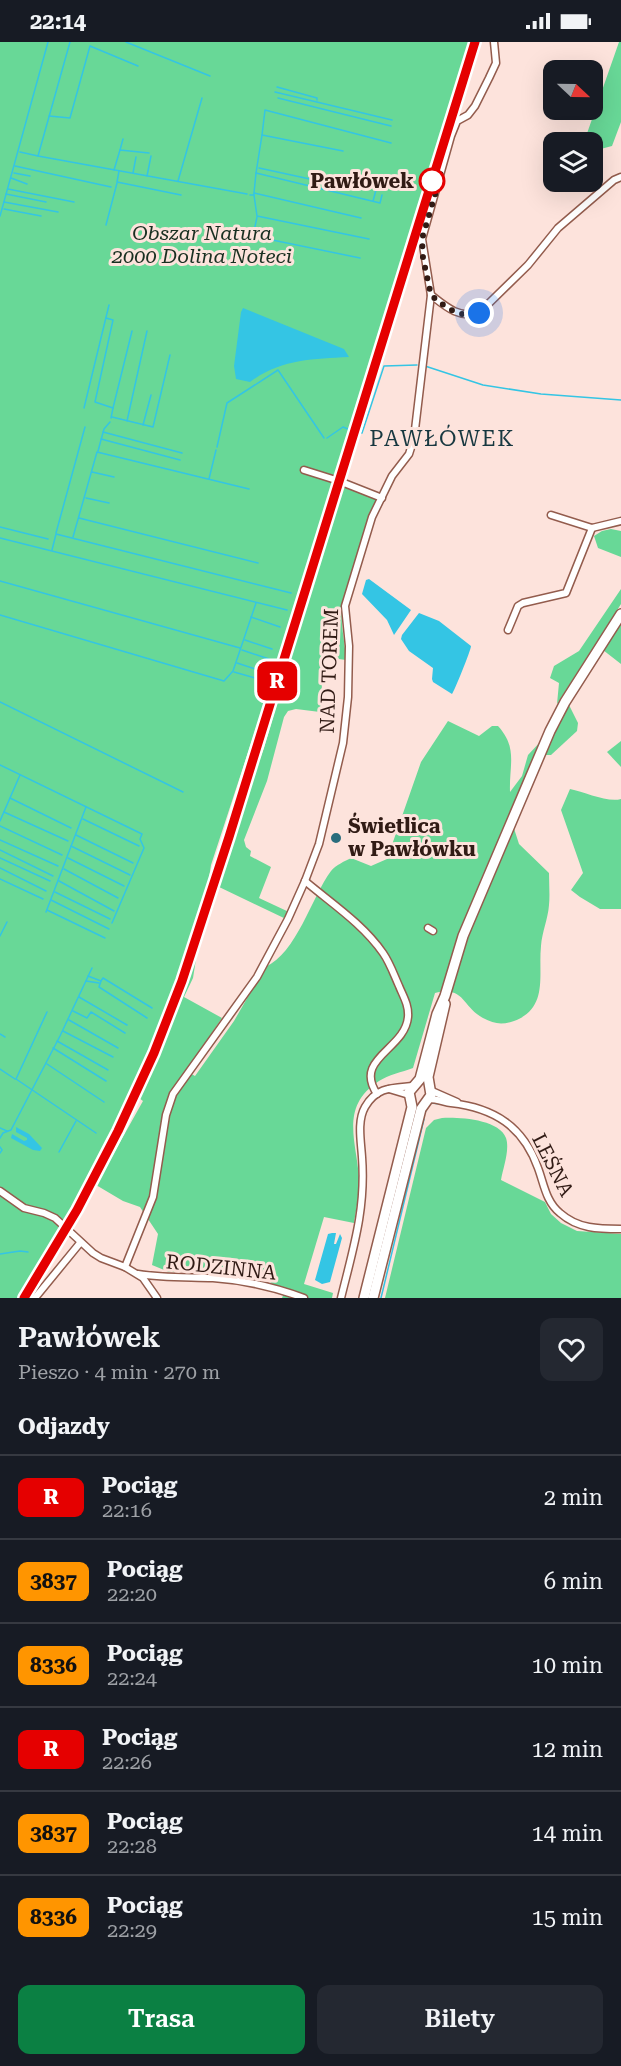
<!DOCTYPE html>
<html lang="pl">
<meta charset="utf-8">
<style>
body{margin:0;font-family:"Roboto Serif",serif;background:#242831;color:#f1f3f6;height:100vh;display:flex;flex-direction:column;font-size:22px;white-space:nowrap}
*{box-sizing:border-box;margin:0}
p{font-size:20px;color:#9ea1a6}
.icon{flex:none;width:33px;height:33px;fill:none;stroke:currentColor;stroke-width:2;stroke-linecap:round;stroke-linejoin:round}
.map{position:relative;height:1256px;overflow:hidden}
.drawer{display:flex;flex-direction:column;background:#171b24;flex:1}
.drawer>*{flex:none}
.badge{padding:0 12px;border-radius:9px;font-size:21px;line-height:39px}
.needle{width:39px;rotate:112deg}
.controls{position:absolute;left:543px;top:18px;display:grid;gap:12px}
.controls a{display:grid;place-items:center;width:60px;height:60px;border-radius:12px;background:#171b24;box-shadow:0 6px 24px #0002;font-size:30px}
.you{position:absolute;width:30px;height:30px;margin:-15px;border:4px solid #fff;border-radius:50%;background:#1a73e8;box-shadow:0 0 0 9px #1a73e833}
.map>.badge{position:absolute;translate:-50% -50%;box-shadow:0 0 0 3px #fff}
h2{padding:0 18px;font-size:22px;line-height:54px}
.round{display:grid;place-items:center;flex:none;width:63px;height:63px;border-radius:12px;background:#242831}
.headline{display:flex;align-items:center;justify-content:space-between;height:102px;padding:0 18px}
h1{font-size:28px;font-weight:600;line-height:45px}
.cta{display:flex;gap:12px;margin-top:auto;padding:12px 18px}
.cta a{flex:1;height:69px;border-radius:12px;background:#0b8043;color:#fff;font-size:24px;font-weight:600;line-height:69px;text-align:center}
.cta a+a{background:#242831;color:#f1f3f6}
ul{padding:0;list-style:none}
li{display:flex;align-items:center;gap:18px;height:84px;padding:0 18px;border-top:2px solid #363941}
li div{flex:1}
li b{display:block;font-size:22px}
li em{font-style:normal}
li .badge{min-width:66px;font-weight:700;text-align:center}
.status{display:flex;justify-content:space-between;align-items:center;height:42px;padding:0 30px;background:#171b24;direction:ltr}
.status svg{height:16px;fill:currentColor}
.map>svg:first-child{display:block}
.green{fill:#68d897}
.water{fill:#34c5e4}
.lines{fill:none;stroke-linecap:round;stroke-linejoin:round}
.stream{stroke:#34c5e4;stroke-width:1.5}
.minor-casing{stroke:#935c4d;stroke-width:9}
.trunk-casing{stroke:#935c4d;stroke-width:12}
.minor{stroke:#fff;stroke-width:6}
.trunk{stroke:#fff;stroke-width:9}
.rail{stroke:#988079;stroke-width:1.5;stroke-dasharray:3 6;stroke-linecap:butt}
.line-casing{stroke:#fff;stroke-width:14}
.line{stroke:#e50000;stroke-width:9}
.walk{stroke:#311b15;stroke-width:6;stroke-dasharray:0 10.8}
.stop-dot{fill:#fff;stroke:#e50000;stroke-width:3}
.poi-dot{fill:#296d7d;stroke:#fde3dc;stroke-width:2}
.labels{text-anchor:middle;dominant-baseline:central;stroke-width:6;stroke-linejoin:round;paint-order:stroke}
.stop-label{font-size:20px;font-weight:bold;fill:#311b15;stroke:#fde3dc;text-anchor:end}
.park-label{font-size:20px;font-style:italic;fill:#192f21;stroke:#fde3dc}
.street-label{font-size:20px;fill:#311b15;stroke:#fde3dc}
.poi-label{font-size:20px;font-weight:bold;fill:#311b15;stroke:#fde3dc;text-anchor:start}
.quarter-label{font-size:22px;letter-spacing:1.5px;fill:#183840;stroke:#fde3dc}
</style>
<div class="status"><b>22:14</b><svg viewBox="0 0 49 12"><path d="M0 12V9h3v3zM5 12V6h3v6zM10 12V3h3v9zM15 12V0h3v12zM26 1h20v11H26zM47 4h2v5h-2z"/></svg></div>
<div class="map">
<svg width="621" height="1256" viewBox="0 0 621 1256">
<rect width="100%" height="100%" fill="#fde3dc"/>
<g class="green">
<path d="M0,0H471L413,208L211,823L193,936L184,955L222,976L186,1029L195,1034L234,979L265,925C297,911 311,856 331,829C336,823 345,819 351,816L371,824L387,817L421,720L448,679L479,694L492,684H498C518,706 509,723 510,750L522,734L528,713L542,698L509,771L519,802L549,831C549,842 550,853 549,863C548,877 542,890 541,904C538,933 549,966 514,979C502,983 494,982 483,976C462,965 465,944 435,951L413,1026C402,1030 388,1033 379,1039C340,1064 356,1098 359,1135C360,1151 356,1167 354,1181L324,1175L304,1242L333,1251L332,1256H282L284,1251L265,1236L200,1228L169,1230L152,1223L158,1192L140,1165L123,1159L96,1143L143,1059L139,1056L162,996L36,1240L26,1256H0Z"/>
<polygon points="619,0 621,0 621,80 612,104 593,109 592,100 584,100"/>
<path d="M341,442L379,457L342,563C340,582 345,599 346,618L324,615L320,670L296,667L288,669L284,675L267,739L244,798L246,805L251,809L250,814L271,825L259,856L289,870L286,877L217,844L242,765L264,706Z"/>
<polygon points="611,487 621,489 621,515 598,506 594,494 602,489"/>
<polygon points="621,547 621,562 557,662 559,641 550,636 554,624 579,609"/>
<polygon points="621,580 621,622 603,608"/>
<polygon points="569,663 578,681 577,689 551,713 545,713 553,693"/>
<polygon points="621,699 621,725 607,710"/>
<path d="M570,747C585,750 608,761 621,757V867H600L580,855L571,848L583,831L561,768Z"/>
<path d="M442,1076C458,1075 499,1077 506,1096C510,1108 503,1126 501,1138L545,1160L551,1172L561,1181L577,1189L621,1192V1256H385L426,1086L434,1078Z"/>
</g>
<g class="water">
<path d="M243,266L344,307L349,315C312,317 281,317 250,340L236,337L234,324L241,270Z"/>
<polygon points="369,537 411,568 394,593 387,578 362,552 366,538"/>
<path d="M419,571L439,579L471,604C471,608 454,650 452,652L433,640L432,637L433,626L409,609L401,597L402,593Z"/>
<polygon points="16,1085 29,1092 42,1106 40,1109 33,1108 11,1096 12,1092 24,1099 27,1098 27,1096 16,1090"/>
<polygon points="332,1191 336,1191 334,1202 336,1202 340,1192 342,1196 330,1240 322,1242 315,1238 328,1192"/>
</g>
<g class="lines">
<g class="stream">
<polyline points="126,0 210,34"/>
<polyline points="277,45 317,56 317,58"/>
<polyline points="275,50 392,78"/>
<polyline points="278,56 391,84"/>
<polyline points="49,74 70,76 90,4 138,24"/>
<polyline points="262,93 265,68 391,101"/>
<polyline points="120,108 123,97"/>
<polyline points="20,110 38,114 70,0"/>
<polyline points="38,114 247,152"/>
<polyline points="15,124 111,145"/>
<polyline points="259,126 319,139"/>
<polyline points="114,128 120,108 149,111"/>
<polyline points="119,129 117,140 181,153"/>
<polyline points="14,131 30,134"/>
<polyline points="133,131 136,115"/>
<polyline points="256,131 262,93 343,109"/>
<polyline points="147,134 151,114"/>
<polyline points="11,136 27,142"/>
<polyline points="178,139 202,56"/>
<polyline points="317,146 321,135 361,143"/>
<polyline points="8,147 74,160"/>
<polyline points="254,151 256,131 380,161 382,153"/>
<polyline points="6,152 46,160"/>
<polyline points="250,153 254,153 254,151 361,176"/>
<polyline points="254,153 257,174 369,197"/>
<polyline points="373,159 376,148"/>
<polyline points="4,160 58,170"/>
<polyline points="4,167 41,174"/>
<polyline points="0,174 48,0"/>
<polyline points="257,175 253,194 360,216"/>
<polyline points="106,183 117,141"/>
<polyline points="106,276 113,278 95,360 113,366 111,376"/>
<polyline points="425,324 483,343 541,352 621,358"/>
<polyline points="84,366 109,263"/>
<polyline points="113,366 132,289"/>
<polyline points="112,375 153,385 170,313"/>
<polyline points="127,379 147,289"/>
<polyline points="143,383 151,353"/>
<polyline points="103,390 182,411"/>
<polyline points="357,390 362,391 384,324 417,323"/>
<polyline points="327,396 343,385 348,387"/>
<polyline points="101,397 180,418"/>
<polyline points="217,405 227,361 278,328 324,396"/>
<polyline points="98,409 104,387 110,380"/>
<polyline points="92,430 114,435"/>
<polyline points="209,437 216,408"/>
<polyline points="86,456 109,461"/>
<polyline points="79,476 258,521"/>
<polyline points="0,485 48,497"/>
<polyline points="56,491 85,385"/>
<polyline points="73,495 97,410 249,447"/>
<polyline points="0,496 287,568"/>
<polyline points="52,508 56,492 291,551"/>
<polyline points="0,539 240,606"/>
<polyline points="0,573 224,639 233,629 256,561"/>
<polyline points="251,575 280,585"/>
<polyline points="245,598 272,607"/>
<polyline points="242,608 269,617"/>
<polyline points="237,621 264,630"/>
<polyline points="234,630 262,638"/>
<polyline points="0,660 183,750"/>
<polyline points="0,723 142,792 140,797 144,806 112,881"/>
<polyline points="10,756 71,786"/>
<polyline points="4,770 68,799"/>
<polyline points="83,777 139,804"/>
<polyline points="0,779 20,733"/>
<polyline points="0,784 62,813"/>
<polyline points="76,793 133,821"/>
<polyline points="0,798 58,824"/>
<polyline points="71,804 130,833"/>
<polyline points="0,808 53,834"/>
<polyline points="0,816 50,839"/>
<polyline points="68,816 124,844"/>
<polyline points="0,826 46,849"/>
<polyline points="64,827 118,856"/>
<polyline points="0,837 43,857"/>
<polyline points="59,839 114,869"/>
<polyline points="55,850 110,877"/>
<polyline points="51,858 109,887"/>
<polyline points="47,868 105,896"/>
<polyline points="46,870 86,765"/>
<polyline points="0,894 7,880"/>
<polyline points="88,934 101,939 103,936 152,966"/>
<polyline points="86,939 99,941"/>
<polyline points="101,939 99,945 147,976"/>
<polyline points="79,955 127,983"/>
<polyline points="73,969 87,976 91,970 125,991"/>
<polyline points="47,970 16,1037 96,1091"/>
<polyline points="69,978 118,1006"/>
<polyline points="63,989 113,1015"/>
<polyline points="0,992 5,995"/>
<polyline points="57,999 108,1028"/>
<polyline points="53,1006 106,1039"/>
<polyline points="47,1022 104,1060"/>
<polyline points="0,1027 15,1037"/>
<polyline points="431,1061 441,1062"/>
<polyline points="426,1069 428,1064"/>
<polyline points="0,1086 7,1089"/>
<polyline points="509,1087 515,1093"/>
<polyline points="0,1096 3,1091 11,1088 60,994 92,926"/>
<polyline points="0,1105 2,1108 0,1111"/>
<polyline points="59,1110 76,1079"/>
<polyline points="0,1212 20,1209 28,1210"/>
<polyline points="381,1256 424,1077"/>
</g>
<defs>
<g id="minor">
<path d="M431,253C445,264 459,277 479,271L528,223L558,186L614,138L621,135"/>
<polyline points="304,428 339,439 382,456"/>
<polyline points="551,473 592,486 621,479"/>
<polyline points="508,588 518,564 523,561 566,551 592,486"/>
<path d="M305,839C331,861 363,882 383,911C390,921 394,933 399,944C403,954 409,963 408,975C405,1008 353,1016 377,1052"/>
<polyline points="428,886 433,889"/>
<polyline points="389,1047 409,1053"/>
<polyline points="432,1049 457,1060"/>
<path d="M429,1057C437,1057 444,1060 451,1061C494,1066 523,1084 538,1126C544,1142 546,1160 560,1171C578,1187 599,1187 621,1187"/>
<polyline points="0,1149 24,1166 44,1171 55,1176 93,1211 101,1216 125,1225 143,1236 157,1256"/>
<polyline points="125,1225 153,1155 166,1073 173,1052 257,935 288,877 305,839 319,802 343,701 348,655 349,604 345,564 372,475 392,434 409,412 414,396 431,253 422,197 451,94 457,79 468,73 475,64 489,36 496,21 494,0"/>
<path d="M138,1232C163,1236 187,1235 213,1236C244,1238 274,1245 304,1256"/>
<polyline points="35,1256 80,1201"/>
<path d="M341,1256C353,1207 366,1167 362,1115C361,1099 357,1079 365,1065C377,1044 394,1046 413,1044"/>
</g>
<g id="trunk">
<polyline points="364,1256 412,1065 409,1050 420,1037 437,972 445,954 463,894 550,689 565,660 621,572"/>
<polyline points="373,1256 421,1067 431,1053 428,1035 445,962"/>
</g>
</defs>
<use href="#minor" class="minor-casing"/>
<use href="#trunk" class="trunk-casing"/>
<use href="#minor" class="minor"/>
<use href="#trunk" class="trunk"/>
<path class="rail" d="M21,1256C98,1133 159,1004 204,866L472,0"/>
</g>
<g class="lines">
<defs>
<polyline id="line" points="24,1256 77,1168 118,1089 154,1011 182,939 229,795 475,0"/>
</defs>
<use href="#line" class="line-casing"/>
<use href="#line" class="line"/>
<path class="walk" d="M432,139L441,132L422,197L423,216L431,253C445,265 459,277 479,271"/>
</g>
<circle class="stop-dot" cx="432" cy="139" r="12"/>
<circle class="poi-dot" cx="336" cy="796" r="6"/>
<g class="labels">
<g class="stop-label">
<text x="414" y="139">Pawłówek</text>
</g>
<g class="park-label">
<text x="202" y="191">Obszar Natura<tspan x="202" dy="23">2000 Dolina Noteci</tspan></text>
</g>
<g class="street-label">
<text transform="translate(329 629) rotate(-88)">NAD TOREM</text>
<text transform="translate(553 1123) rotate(63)">LEŚNA</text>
<text transform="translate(221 1225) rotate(6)">RODZINNA</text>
</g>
<g class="poi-label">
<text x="348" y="784">Świetlica<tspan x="348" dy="23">w Pawłówku</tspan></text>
</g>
<g class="quarter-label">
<text x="442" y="396">PAWŁÓWEK</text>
</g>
</g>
</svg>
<div class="controls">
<a><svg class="needle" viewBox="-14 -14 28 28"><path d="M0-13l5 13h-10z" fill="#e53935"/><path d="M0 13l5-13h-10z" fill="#9ea1a6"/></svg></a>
<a><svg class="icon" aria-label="layers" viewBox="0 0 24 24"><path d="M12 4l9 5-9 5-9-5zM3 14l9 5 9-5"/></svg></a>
</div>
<div class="you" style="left:479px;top:271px"></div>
<b class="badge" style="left:277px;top:639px;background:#e50000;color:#fff">R</b>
</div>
<section class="drawer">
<div class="headline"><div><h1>Pawłówek</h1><p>Pieszo · 4 min · 270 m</p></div><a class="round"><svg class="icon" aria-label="heart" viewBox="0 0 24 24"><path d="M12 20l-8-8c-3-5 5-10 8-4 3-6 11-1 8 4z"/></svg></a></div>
<h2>Odjazdy</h2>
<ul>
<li><span class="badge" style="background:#e50000;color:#fff">R</span><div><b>Pociąg</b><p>22:16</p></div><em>2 min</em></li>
<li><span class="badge" style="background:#ff9500;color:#111">3837</span><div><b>Pociąg</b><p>22:20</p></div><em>6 min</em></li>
<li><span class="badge" style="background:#ff9500;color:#111">8336</span><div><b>Pociąg</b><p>22:24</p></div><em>10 min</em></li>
<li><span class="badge" style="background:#e50000;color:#fff">R</span><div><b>Pociąg</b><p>22:26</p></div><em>12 min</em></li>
<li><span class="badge" style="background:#ff9500;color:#111">3837</span><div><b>Pociąg</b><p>22:28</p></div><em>14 min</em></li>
<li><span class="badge" style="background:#ff9500;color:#111">8336</span><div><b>Pociąg</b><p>22:29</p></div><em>15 min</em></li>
</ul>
<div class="cta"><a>Trasa</a><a>Bilety</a></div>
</section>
